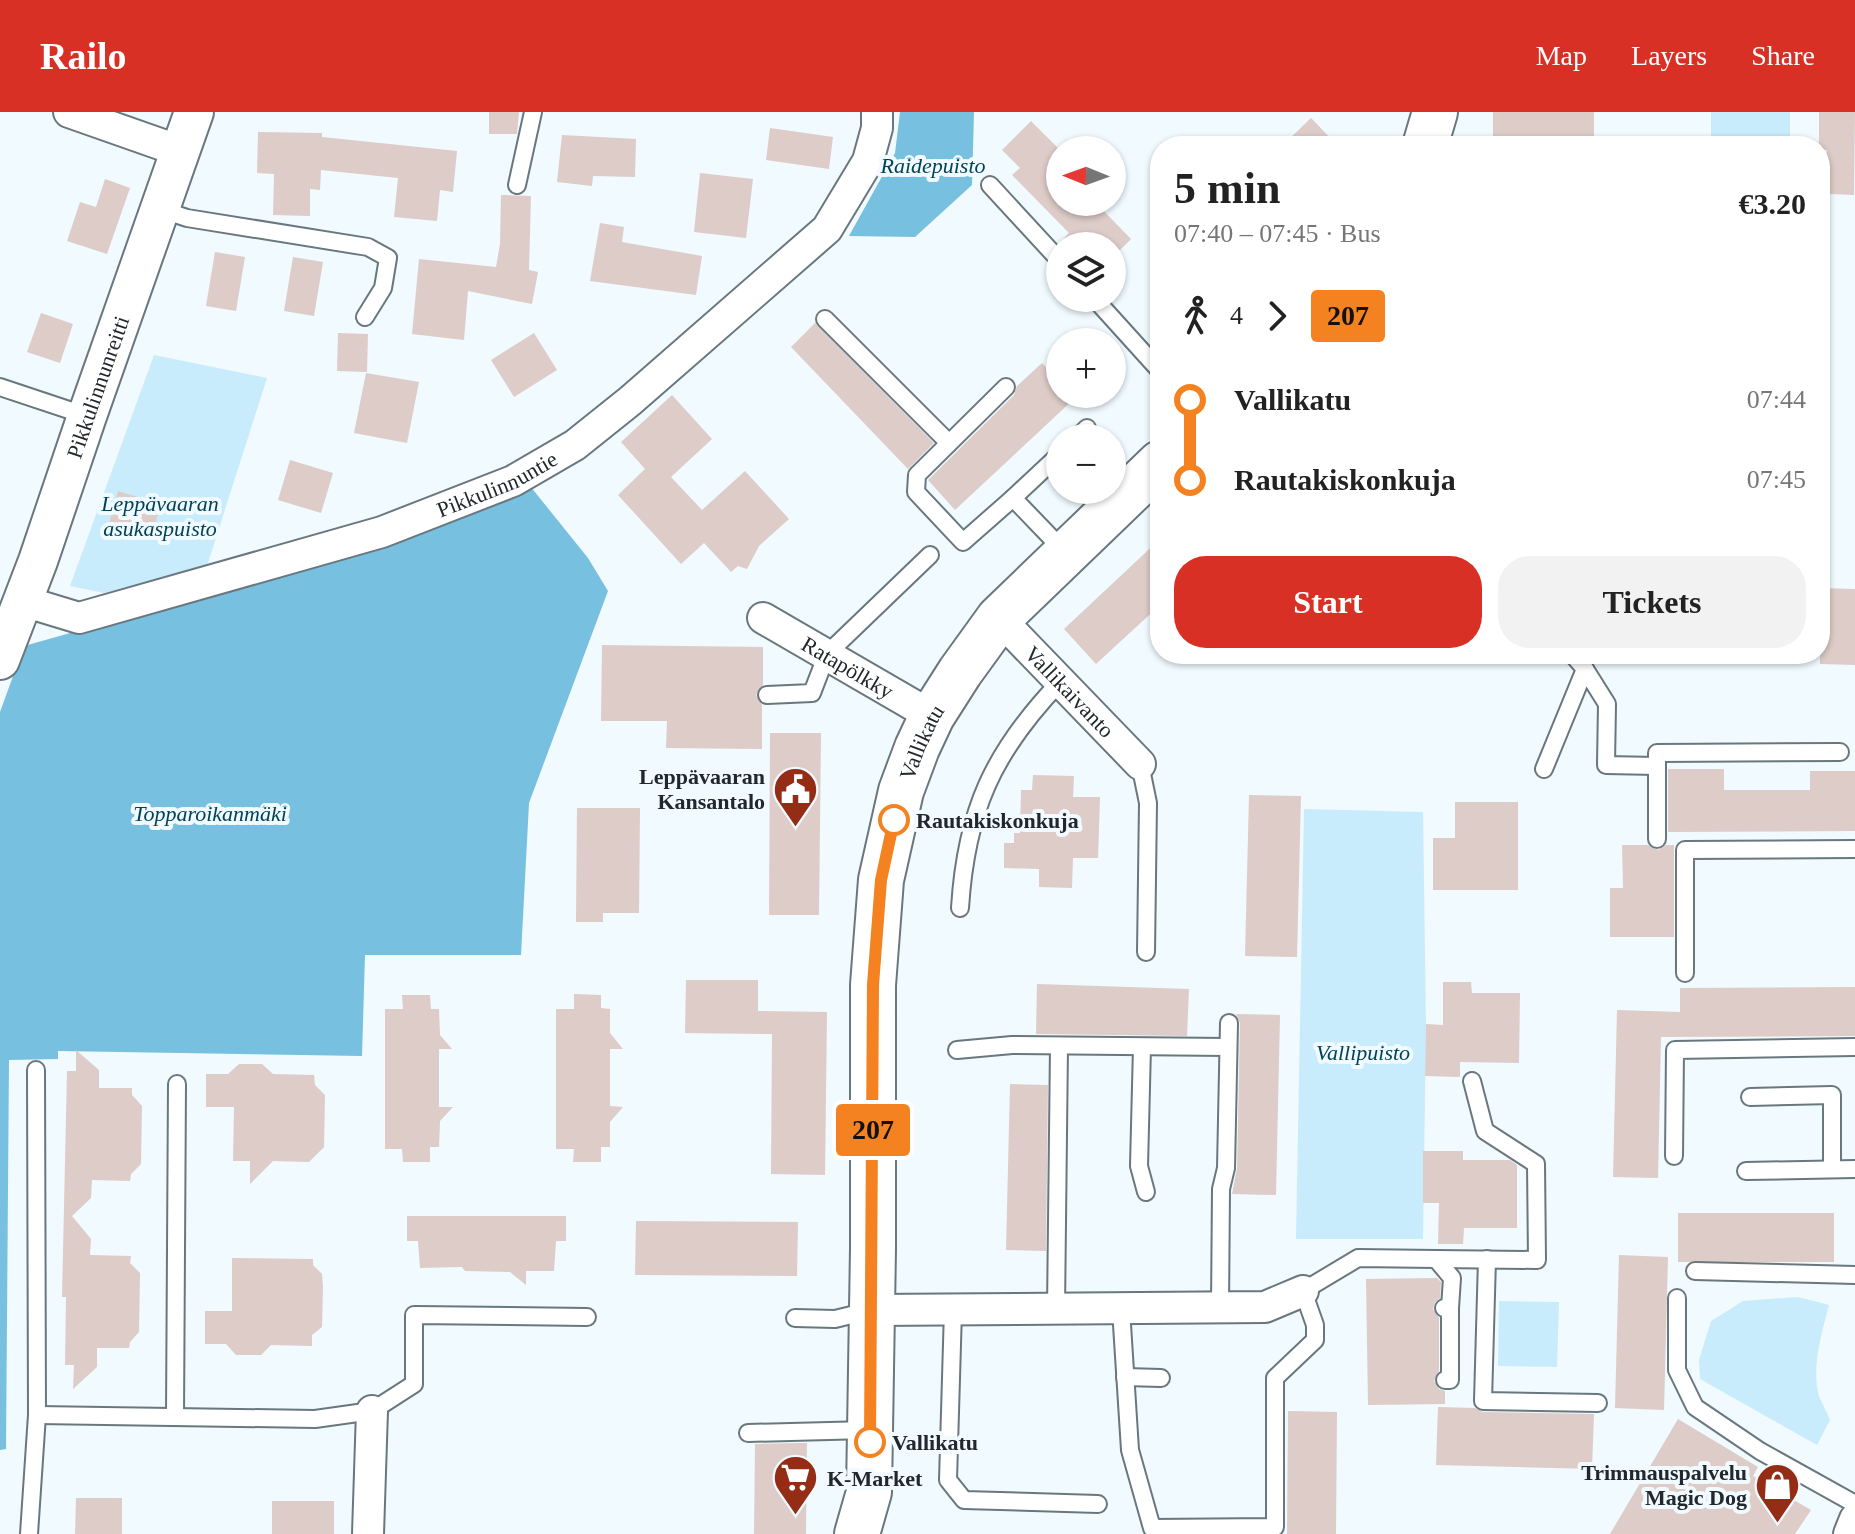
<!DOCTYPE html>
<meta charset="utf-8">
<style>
body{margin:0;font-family:"Times New Roman",serif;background:#f2f2f2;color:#222;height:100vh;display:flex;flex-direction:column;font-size:30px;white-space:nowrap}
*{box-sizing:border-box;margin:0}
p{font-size:26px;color:#767676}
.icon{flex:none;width:44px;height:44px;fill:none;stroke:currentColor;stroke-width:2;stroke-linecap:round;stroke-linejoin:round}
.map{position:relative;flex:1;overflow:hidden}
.panel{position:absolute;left:1150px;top:24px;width:680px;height:528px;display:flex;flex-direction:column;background:#fff;border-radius:32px;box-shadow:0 2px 6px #0004}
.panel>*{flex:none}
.badge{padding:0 16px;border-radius:6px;font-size:28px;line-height:52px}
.needle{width:52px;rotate:271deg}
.controls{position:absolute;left:1046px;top:24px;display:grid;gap:16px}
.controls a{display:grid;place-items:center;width:80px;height:80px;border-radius:50%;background:#fff;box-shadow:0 2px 6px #0004;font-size:40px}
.map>.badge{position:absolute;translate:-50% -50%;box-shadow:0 0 0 4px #fff}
.legs{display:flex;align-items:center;gap:12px;height:88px;padding:0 24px;font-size:26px}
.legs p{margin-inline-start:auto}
.head{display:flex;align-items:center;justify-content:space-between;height:136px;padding:0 24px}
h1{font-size:44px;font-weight:700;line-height:60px}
.button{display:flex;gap:16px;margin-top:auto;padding:16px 24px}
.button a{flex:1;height:92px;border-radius:32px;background:#d93025;color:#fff;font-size:32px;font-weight:700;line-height:92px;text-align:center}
.button a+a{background:#f2f2f2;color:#222}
ul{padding:0 24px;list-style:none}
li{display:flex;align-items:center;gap:28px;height:80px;font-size:30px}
li i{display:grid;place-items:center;width:12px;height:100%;margin:0 10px;background:currentColor}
li i::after{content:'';width:20px;height:20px;margin:-10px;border:6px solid;border-radius:50%;background:#fff}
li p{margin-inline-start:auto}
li:first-child i{background:linear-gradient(#0000 50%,currentColor 0)}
li:last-child i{background:linear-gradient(currentColor 50%,#0000 0)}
header{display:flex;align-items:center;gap:48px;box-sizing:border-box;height:112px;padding:0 40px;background:#d93025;color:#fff}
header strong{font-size:38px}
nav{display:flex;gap:44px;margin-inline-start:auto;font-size:28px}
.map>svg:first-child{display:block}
.green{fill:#c8ecfc}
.forest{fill:#77c0df}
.building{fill:#ddccc8}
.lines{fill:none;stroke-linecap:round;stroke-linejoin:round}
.service-casing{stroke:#69777e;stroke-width:20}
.minor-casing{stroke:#69777e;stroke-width:34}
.tertiary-casing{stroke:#69777e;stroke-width:42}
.secondary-casing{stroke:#69777e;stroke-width:48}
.service{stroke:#fff;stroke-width:16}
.minor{stroke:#fff;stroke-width:30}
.tertiary{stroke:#fff;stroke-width:38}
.secondary{stroke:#fff;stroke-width:44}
.line-1-casing{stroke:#fff;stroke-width:18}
.line-1{stroke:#f58220;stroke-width:12}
.stop-1-dot{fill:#fff;stroke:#f58220;stroke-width:4}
.labels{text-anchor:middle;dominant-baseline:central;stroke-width:8;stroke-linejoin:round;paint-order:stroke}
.park-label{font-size:22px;font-style:italic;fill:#004258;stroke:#f0faff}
.street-label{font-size:22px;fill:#21272a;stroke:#f0faff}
.poi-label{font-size:22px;font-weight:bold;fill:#21272a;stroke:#f0faff;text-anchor:end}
.stop-label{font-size:22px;font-weight:bold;fill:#21272a;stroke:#f0faff;text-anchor:start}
</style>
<header>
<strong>Railo</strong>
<nav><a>Map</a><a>Layers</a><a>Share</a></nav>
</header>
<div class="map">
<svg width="1855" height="1422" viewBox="0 0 1855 1422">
<rect width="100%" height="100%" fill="#f0faff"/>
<g class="green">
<rect x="1711" y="0" width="79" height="34"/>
<polygon points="154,243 267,266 207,454 104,481 70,474"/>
<polygon points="1304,697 1423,700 1426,912 1423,1127 1296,1127"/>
<path d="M1798,1185L1829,1193C1822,1220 1811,1256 1819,1284C1822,1292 1827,1300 1830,1308L1817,1333L1700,1267L1699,1248L1711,1209L1743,1189Z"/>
<polygon points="1499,1189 1559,1190 1557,1255 1498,1254"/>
</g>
<g class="forest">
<polygon points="900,0 974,0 972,73 915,125 849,124 895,41"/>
<polygon points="526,369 588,446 608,479 529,691 521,843 365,843 362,944 58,939 58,947 9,948 6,1337 0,1338 0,600 24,534 362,439"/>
</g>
<g class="building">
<polygon points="489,0 519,0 517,22 489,22"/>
<polygon points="1493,0 1594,0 1594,30 1493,28"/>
<polygon points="1819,0 1855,0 1854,83 1830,82 1830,66 1827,66 1827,38 1820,38 1819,34"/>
<polygon points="1311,6 1338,34 1282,34"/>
<polygon points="1031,9 1060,38 1060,90 1095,90 1131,127 1116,142 1112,134 1061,134 1059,131 1069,121 1012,63 1020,56 1002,38"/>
<polygon points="770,16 833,25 829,57 766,48"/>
<polygon points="258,20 322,21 322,25 457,39 453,80 440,78 437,109 394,105 398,66 321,58 320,78 310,77 310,104 273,103 274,62 257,61"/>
<polygon points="562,23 636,27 635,65 593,64 592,74 557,70"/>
<polygon points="700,61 753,67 746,126 694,120"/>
<polygon points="105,67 130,76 107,142 67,129 80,90 96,95"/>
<polygon points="501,83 531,84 529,158 538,160 532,192 468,179 464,228 412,222 419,147 496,155 500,132"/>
<polygon points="600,111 624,115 622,130 702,144 696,183 590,169"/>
<polygon points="215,140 245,145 236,199 206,194"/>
<polygon points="293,145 323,150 314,204 284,199"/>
<polygon points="41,201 73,212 60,251 27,240"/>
<polygon points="815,211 934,331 908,357 791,235"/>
<polygon points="338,221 368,222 367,260 337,259"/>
<polygon points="534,221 557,258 514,285 491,248"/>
<polygon points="1042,251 1060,270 1060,282 1071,282 1075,286 955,398 928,368 1014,283 1017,274"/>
<polygon points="366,261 419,270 407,331 354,321"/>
<polygon points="672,283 712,327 671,365 702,398 745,359 789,407 759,434 747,457 738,454 731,460 704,431 681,452 618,383 645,357 621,330"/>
<polygon points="290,348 333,361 321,401 278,388"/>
<polygon points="118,379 161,392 150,428 108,415"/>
<polygon points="1160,427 1160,493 1096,552 1064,517"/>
<polygon points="1820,476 1855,477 1855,553 1820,552"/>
<polygon points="602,533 763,535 763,573 756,583 762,593 762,637 666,636 667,609 601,609"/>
<polygon points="770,621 821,621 819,803 769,803"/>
<polygon points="1668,657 1724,657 1724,678 1810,678 1810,659 1855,659 1855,719 1668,720"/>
<polygon points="1033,663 1074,664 1073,685 1100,685 1098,746 1073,746 1072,776 1039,775 1039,757 1004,756 1004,731 1014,731 1014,721 1020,721 1021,678 1032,678"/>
<polygon points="1249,683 1301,684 1297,845 1245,844"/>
<polygon points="1455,690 1518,690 1518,778 1433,778 1433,726 1455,726"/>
<polygon points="577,696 640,696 639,801 603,801 603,810 576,810"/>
<polygon points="1622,733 1648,733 1658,738 1666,733 1674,733 1674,825 1610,825 1610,776 1623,776"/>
<polygon points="686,868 758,868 758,899 827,900 825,1063 771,1062 772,922 685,921"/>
<polygon points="1443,870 1471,870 1472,881 1520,881 1519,951 1460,950 1460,965 1425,964 1426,912 1443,913"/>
<polygon points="1037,872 1189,877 1187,924 1036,922"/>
<polygon points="1855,875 1855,924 1661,925 1658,1066 1613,1065 1617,898 1680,900 1680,876"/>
<polygon points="574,882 601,883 601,896 610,897 610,921 623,937 610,937 610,994 623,995 610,1010 610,1035 601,1035 601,1050 573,1050 574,1037 556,1037 556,897 574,897"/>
<polygon points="402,883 430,883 431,897 439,897 440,923 452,937 439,937 439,995 453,995 440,1009 439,1035 430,1035 430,1050 403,1050 402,1037 385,1037 385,897 403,897"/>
<polygon points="1236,902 1280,903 1276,1083 1232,1082 1237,1056 1240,911"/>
<polygon points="76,938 99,958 99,976 132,976 132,983 142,994 141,1052 131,1062 130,1069 92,1068 91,1086 72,1104 91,1127 90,1143 131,1144 130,1151 140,1161 139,1220 130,1230 129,1236 97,1236 97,1255 73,1277 74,1253 65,1253 66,1185 62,1185 67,959 76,959"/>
<polygon points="239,952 262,952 273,962 314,963 315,973 325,983 324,1035 309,1050 273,1049 250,1072 250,1049 233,1049 234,995 206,995 206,962 228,962"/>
<polygon points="1010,972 1048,973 1046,1139 1006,1138"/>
<polygon points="1423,1039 1463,1039 1463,1048 1510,1048 1517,1053 1517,1116 1464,1116 1463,1132 1438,1132 1439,1091 1423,1091"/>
<rect x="1678" y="1101" width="156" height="49"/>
<polygon points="407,1104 566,1104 566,1129 556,1129 554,1159 526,1159 526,1173 510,1160 465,1159 462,1155 420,1156 418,1129 407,1129"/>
<polygon points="636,1109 798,1110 797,1164 635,1163"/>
<polygon points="1619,1143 1668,1145 1664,1298 1615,1296"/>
<polygon points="232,1146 313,1147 313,1153 322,1162 323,1175 322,1215 312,1223 312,1234 271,1233 261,1243 236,1243 226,1232 205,1232 205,1199 232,1199"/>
<polygon points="1437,1166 1441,1170 1440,1186 1435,1190 1433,1197 1439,1206 1439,1259 1434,1269 1439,1277 1445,1279 1445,1292 1368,1293 1366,1167"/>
<polygon points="1438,1295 1475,1296 1483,1300 1594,1302 1592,1357 1436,1353"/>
<polygon points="1288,1299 1337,1300 1336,1422 1287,1422"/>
<polygon points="1678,1307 1758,1355 1753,1364 1811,1398 1795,1422 1610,1422"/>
<polygon points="796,1331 807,1331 806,1422 754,1422 755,1332"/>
<polygon points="76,1386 122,1386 122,1422 75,1422"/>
<rect x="272" y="1389" width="62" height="33"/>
</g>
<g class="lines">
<defs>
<g id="service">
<polyline points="517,73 533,0"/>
<polyline points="990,73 1060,149"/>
<polyline points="160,97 187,106 368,135 388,146 383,176 365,205"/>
<polyline points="1094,186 1160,259"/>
<polyline points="825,207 949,331"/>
<polyline points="0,275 87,304"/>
<polyline points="1006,275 917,363 916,380 963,430 1013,386"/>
<polyline points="1077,326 1087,316"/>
<polyline points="1060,342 1013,386 1064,439"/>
<polyline points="1585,557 1607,592 1606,653 1657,654 1657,641 1840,640"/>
<polyline points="767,583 812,581 827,542 930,443"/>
<polyline points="1140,652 1148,691 1146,840"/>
<polyline points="1657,654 1657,727"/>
<polyline points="1544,657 1585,557 1572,542"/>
<path d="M960,796C966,699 993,640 1060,570"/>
<polyline points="1685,861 1685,738 1855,737"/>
<polyline points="1142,935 1139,1054 1146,1080"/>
<polyline points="957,938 1012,933 1228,935"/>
<polyline points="1750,985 1832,983 1832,1057"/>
<polyline points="1674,1044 1675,938 1855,935"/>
<polyline points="1746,1059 1855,1057"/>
<polyline points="1436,1147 1537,1148 1536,1052 1485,1019 1472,969"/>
<polyline points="1487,1147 1483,1289 1598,1291"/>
<polyline points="1695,1159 1855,1163"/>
<polyline points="1677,1186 1677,1258 1695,1295 1760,1339 1855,1392"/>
<polyline points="1220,1196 1221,1077 1226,1056 1229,911"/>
<polyline points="1444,1196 1450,1196 1450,1268 1445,1268"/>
<polyline points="1121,1197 1130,1338 1152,1416 1275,1415 1275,1266 1315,1228 1315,1213 1303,1179 1358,1146 1436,1147 1452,1166 1450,1196"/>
<polyline points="953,1198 948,1368 964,1388 1098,1392"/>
<polyline points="1056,1198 1059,934"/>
<polyline points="795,1206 835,1207 868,1199"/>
<polyline points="1125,1265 1161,1266"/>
<polyline points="37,1303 315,1307 372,1299 414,1272 414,1203 587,1205"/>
<polyline points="175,1305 177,972"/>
<polyline points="748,1321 868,1318"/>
<polyline points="29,1422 37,1303 36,958"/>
</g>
<g id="minor">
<polyline points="69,0 180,39"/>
<path id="s1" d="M23,489L79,506L382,420L513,369L575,333L630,289L827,117L868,49L877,16V0"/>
<path id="s2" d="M763,506L932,604"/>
<path id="s3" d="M999,506L1140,652"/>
<polyline points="872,1198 1265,1195 1303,1179"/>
<polyline points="368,1422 372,1299"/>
<polyline points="1849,1422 1855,1407"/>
</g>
<g id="tertiary">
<path id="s4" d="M0,548L38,449L87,304L194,0"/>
</g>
<g id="secondary">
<polyline points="1425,34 1435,0"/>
<path id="s5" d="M857,1422L869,1380L873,1136V873L881,768L901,679L917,636L932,604L960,560L999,506L1160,351"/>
</g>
</defs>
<use href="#service" class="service-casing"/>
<use href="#minor" class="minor-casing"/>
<use href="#tertiary" class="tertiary-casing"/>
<use href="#secondary" class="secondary-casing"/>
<use href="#service" class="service"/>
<use href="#minor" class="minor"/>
<use href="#tertiary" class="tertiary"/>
<use href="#secondary" class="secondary"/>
</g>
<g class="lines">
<defs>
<polyline id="line-1" points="870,1330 873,873 881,768 894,708"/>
</defs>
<use href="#line-1" class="line-1-casing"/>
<use href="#line-1" class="line-1"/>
</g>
<defs>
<symbol id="civic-pin" viewBox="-11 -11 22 30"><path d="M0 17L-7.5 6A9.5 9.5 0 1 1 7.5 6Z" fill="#952c16" stroke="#f0faff"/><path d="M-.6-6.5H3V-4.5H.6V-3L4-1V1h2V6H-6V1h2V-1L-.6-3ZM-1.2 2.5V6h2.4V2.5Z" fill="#fff"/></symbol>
<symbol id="supermarket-pin" viewBox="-11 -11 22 30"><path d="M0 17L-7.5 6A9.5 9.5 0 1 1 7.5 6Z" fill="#952c16" stroke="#f0faff"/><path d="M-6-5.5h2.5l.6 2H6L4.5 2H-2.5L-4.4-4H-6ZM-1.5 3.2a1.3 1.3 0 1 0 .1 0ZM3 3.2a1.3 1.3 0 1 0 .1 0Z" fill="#fff"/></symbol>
<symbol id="shop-pin" viewBox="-11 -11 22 30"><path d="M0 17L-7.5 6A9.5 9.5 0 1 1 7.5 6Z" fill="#952c16" stroke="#f0faff"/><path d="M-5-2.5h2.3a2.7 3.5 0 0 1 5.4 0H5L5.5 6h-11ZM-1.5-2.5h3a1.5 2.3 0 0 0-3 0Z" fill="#fff"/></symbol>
</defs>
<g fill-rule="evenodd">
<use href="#civic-pin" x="770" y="652" width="51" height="69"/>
<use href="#supermarket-pin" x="770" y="1340" width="51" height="69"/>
<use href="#shop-pin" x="1752" y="1348" width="51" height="69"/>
</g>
<g class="stop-1-dot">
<circle cx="894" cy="708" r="14"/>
<circle cx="870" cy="1330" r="14"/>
</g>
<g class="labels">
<g class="park-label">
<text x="933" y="53">Raidepuisto</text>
<text x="160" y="391">Leppävaaran<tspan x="160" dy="25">asukaspuisto</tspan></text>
<text x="210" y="701">Topparoikanmäki</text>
<text x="1363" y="940">Vallipuisto</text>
</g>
<g class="street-label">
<text stroke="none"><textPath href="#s4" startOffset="290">Pikkulinnunreitti</textPath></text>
<text stroke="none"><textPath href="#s1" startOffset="498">Pikkulinnuntie</textPath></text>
<text stroke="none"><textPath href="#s2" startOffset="98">Ratapölkky</textPath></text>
<text stroke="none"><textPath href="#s3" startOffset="102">Vallikaivanto</textPath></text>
<text stroke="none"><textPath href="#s5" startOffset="800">Vallikatu</textPath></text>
</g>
<g class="poi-label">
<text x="765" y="664">Leppävaaran<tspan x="765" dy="25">Kansantalo</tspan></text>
<text x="1747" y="1360">Trimmauspalvelu<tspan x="1747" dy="25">Magic Dog</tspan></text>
<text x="827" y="1366" text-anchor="start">K-Market</text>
</g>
<g class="stop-label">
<text x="916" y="708">Rautakiskonkuja</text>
<text x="892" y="1330">Vallikatu</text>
</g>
</g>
</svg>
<div class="controls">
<a><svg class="needle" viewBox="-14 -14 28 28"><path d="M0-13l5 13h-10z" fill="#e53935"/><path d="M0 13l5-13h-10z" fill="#767676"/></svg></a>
<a><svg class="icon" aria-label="layers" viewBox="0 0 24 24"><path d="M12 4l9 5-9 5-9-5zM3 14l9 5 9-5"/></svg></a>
<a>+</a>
<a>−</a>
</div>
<b class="badge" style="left:873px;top:1018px;background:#f58220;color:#111">207</b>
<section class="panel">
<div class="head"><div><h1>5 min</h1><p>07:40 – 07:45 · Bus</p></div><b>€3.20</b></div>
<div class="legs"><svg class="icon" aria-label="walk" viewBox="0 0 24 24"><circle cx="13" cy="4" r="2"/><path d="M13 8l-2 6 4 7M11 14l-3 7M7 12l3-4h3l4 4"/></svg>4<svg class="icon" aria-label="forward" viewBox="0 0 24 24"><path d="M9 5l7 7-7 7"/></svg><b class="badge" style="background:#f58220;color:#111">207</b></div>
<ul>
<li><i style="color:#f58220"></i><b>Vallikatu</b><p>07:44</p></li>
<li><i style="color:#f58220"></i><b>Rautakiskonkuja</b><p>07:45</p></li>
</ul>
<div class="button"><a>Start</a><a>Tickets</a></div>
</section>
</div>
